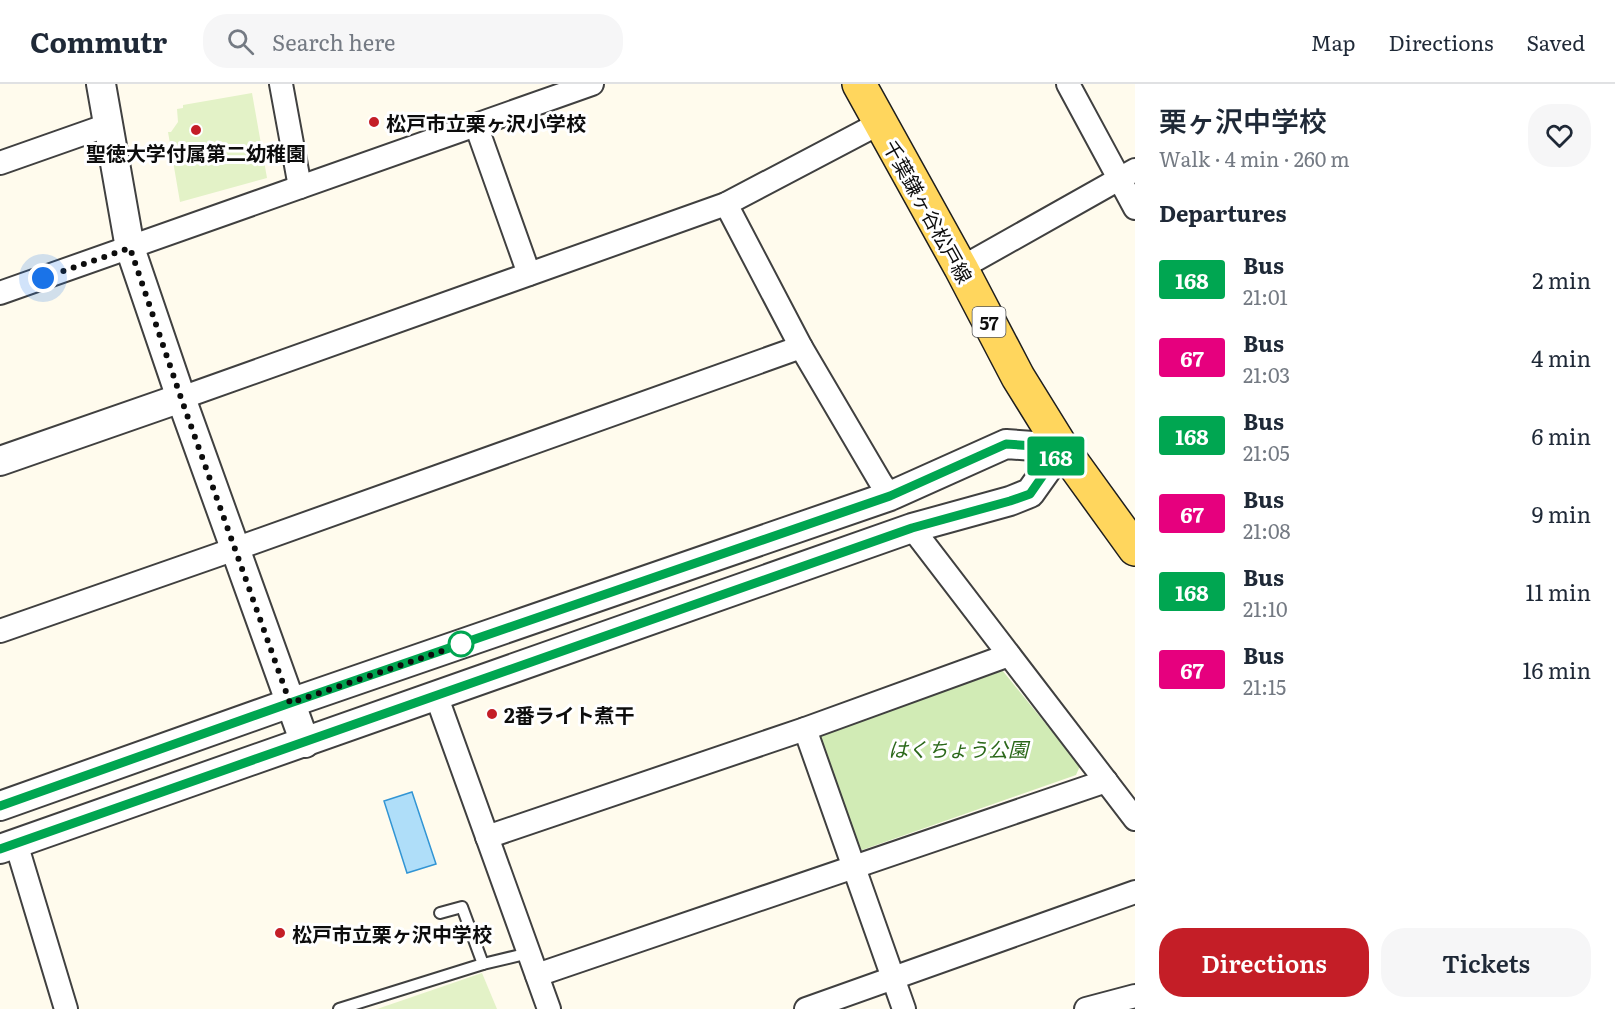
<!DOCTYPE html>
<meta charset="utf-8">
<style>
body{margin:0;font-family:Literata,"Noto Sans JP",serif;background:#f6f6f7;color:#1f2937;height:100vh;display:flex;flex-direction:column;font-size:22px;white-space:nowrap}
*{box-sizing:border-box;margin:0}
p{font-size:20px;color:#747a83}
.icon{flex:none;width:33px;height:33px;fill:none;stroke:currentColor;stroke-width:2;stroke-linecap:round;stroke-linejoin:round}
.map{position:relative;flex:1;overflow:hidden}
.side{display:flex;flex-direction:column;background:#fff;width:480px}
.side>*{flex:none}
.badge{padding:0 12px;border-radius:4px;font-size:21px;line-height:39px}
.you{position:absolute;width:30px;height:30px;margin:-15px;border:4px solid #fff;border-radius:50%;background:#1a73e8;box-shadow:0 0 0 9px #1a73e833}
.map>.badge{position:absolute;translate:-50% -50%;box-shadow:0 0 0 3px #fff}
h2{padding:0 24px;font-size:22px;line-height:54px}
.round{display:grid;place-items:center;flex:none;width:63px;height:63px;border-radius:24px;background:#f6f6f7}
.summary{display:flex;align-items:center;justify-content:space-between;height:102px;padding:0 24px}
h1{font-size:28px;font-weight:600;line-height:45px}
.action{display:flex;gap:12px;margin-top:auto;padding:12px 24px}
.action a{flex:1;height:69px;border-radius:24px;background:#c41e27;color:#fff;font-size:24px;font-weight:600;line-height:69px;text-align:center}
.action a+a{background:#f6f6f7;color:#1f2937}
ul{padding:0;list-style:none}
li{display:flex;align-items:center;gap:18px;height:78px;padding:0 24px}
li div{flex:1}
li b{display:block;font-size:22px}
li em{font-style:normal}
li .badge{min-width:66px;font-weight:700;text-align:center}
header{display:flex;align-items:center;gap:36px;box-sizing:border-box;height:84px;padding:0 30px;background:#fff;border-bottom:2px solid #e0e1e3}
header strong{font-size:28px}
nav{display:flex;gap:33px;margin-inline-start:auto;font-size:21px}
.search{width:420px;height:54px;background:#f6f6f7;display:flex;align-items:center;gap:15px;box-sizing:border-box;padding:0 21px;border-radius:24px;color:#747a83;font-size:22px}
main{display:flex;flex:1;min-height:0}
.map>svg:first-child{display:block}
.green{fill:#d1ebb5}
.pitch{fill:#e3f2c7}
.water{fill:#afdef9;stroke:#3295d4;stroke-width:1.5}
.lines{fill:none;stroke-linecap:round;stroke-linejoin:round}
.service-casing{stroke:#404040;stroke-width:14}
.minor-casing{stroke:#404040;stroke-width:26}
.tertiary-casing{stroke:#404040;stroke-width:32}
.primary-casing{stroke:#1e1e1e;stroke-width:36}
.service{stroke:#fff;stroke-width:10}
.minor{stroke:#fff;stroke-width:22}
.tertiary{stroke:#fff;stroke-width:28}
.primary{stroke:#ffd65d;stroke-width:33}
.line-casing{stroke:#fff;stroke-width:14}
.line{stroke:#00a651;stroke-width:9}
.walk{stroke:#0d0d0d;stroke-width:6;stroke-dasharray:0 10.8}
.poi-dot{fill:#c41e27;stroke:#fff;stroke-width:2}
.stop-dot{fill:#fff;stroke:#00a651;stroke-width:3}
.labels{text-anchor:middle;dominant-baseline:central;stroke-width:6;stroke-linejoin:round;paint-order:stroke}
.shield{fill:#fff;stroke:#565656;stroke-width:1.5}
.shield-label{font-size:18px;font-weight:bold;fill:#0d0d0d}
.poi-label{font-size:20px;font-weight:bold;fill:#0d0d0d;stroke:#fff;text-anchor:start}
.street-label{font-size:20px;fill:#0d0d0d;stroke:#fff}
.park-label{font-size:20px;font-style:italic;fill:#2b681a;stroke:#fff}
</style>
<header>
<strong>Commutr</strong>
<div class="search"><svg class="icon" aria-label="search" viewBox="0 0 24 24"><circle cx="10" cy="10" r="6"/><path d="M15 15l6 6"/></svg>Search here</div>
<nav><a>Map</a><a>Directions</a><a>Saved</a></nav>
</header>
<main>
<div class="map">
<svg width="1135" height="925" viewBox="0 0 1135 925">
<rect width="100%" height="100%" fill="#fffbed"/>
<polygon class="green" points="993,583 1002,586 1080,682 1076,691 862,766 851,761 815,647"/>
<g class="pitch">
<polygon points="252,9 267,94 180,118 168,48 171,48 178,38 177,25 183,24 183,21"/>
<polygon points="482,889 497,925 377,925"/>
</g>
<polygon class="water" points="412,708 436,780 407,789 384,717"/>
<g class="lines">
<defs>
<g id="service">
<polyline points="440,829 462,823 483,880"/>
<polyline points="339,925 483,880 529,869"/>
</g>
<g id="minor">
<polyline points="281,0 300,103"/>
<polyline points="1068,0 1135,124"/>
<polyline points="476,41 529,190"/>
<polyline points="0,79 108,41"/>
<polyline points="726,120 801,263"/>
<polyline points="961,184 1135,86"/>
<polyline points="0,209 592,0"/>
<polyline points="181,314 726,120 880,39"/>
<polyline points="912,444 1135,735"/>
<polyline points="0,547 235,465 801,263 881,399 890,412"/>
<polyline points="436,611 549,925"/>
<polyline points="805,645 904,925"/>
<polyline points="487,753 805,645 1009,571"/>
<polyline points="16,759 66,925"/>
<polyline points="537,891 1106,697"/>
<polyline points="806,925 1135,808"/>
<polyline points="1086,925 1135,912"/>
</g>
<g id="tertiary">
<polyline points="101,0 130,164 181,314 305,659"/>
<polyline points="0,377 181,314"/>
<polyline points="0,722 290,619 890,412 1006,360 1062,364"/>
<polyline points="0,765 912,444 1010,417 1030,409 1062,364"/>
</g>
<polyline id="primary" points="859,0 961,184 1018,293 1062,364 1135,465"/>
</defs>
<use href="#service" class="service-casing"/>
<use href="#minor" class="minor-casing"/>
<use href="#tertiary" class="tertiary-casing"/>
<use href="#primary" class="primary-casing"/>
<use href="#service" class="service"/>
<use href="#minor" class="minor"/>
<use href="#tertiary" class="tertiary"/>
<use href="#primary" class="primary"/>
</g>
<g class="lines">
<defs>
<polyline id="line" points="0,722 290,619 890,412 1006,360 1062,364 1030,410 1010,417 912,444 0,765"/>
</defs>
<use href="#line" class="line-casing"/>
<use href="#line" class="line"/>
<polyline class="walk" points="43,194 130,164 181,314 290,619 471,557 461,560"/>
</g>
<g class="poi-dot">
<circle cx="374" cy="38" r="6"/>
<circle cx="196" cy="46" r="6"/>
<circle cx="492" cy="630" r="6"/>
<circle cx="280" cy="849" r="6"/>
</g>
<circle class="stop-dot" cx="461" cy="560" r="12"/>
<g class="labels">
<rect class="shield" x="972.5" y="223" width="33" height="30" rx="4.5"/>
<g class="shield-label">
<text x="989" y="238">57</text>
</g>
<g class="poi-label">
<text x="386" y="38">松戸市立栗ヶ沢小学校</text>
<text x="196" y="68" text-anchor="middle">聖徳大学付属第二幼稚園</text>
<text x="504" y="630">2番ライト煮干</text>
<text x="292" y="849">松戸市立栗ヶ沢中学校</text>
</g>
<g class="street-label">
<text transform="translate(929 127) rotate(61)">千葉鎌ヶ谷松戸線</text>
</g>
<g class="park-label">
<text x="958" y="664">はくちょう公園</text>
</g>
</g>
</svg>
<div class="you" style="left:43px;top:194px"></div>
<b class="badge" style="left:1056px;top:372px;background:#00a651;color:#fff">168</b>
</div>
<section class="side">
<div class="summary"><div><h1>栗ヶ沢中学校</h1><p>Walk · 4 min · 260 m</p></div><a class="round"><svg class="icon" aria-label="heart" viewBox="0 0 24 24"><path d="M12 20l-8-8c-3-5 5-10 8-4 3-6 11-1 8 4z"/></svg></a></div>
<h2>Departures</h2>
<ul>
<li><span class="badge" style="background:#00a651;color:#fff">168</span><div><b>Bus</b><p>21:01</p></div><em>2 min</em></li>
<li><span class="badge" style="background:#e6007e;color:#fff">67</span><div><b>Bus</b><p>21:03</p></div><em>4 min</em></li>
<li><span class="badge" style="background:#00a651;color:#fff">168</span><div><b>Bus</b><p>21:05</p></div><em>6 min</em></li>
<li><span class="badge" style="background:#e6007e;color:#fff">67</span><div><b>Bus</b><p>21:08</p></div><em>9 min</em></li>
<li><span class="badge" style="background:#00a651;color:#fff">168</span><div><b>Bus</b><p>21:10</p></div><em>11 min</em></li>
<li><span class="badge" style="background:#e6007e;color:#fff">67</span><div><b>Bus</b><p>21:15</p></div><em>16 min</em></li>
</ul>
<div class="action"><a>Directions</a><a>Tickets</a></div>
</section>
</main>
